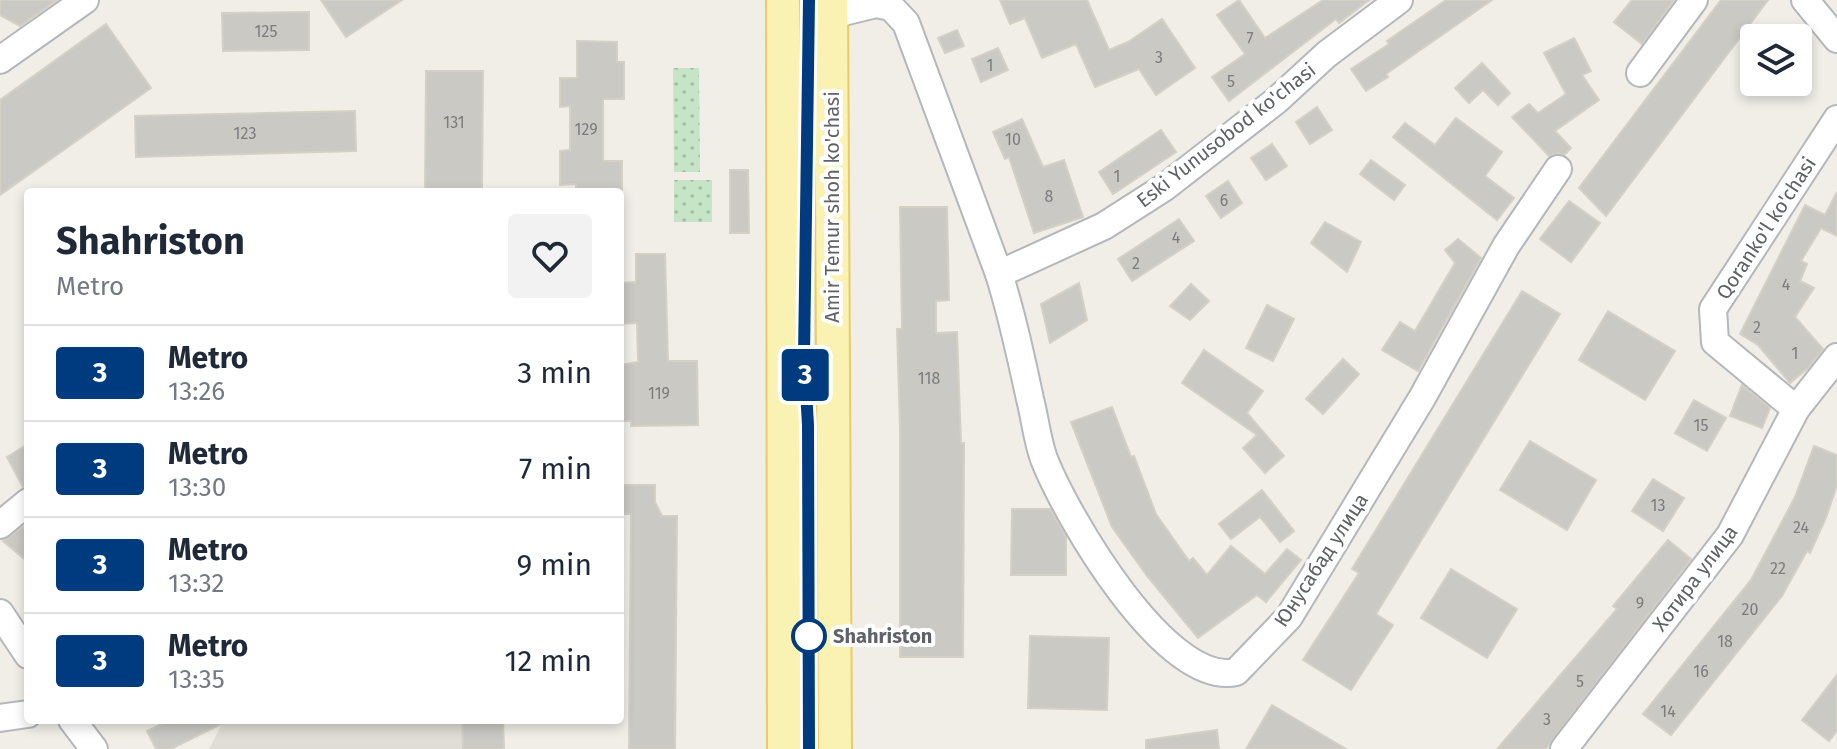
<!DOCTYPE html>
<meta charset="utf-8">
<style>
body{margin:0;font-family:"Fira Sans",sans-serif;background:#f2f2f3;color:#1f2937;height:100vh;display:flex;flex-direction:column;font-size:30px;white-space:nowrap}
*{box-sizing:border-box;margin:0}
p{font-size:26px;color:#747a83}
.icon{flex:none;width:44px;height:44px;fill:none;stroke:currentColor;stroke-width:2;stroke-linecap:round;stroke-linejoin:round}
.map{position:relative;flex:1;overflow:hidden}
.panel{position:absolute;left:24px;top:188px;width:600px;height:536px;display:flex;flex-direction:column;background:#fff;border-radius:8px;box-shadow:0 4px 12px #0003}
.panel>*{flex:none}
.badge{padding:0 16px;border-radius:6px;font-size:28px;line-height:52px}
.buttons{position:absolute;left:1740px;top:24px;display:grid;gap:16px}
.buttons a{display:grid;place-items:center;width:72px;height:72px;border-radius:8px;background:#fff;box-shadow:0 4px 12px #0003;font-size:40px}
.map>.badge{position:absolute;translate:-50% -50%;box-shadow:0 0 0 4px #fff}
.round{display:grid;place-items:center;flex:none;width:84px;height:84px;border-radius:8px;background:#f2f2f3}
.headline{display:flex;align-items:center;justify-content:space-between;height:136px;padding:0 32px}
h1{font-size:38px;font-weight:700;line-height:60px}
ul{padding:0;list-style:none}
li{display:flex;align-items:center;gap:24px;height:96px;padding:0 32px;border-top:2px solid #e0e1e3}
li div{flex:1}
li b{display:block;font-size:30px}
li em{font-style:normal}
li .badge{min-width:88px;font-weight:700;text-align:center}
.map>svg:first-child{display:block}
.education{fill:#e0ddd6}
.grass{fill:url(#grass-dots)}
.building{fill:#cbc9c4;stroke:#d4d0c6;stroke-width:2}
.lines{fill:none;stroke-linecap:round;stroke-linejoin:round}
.minor-casing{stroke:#b4b7bb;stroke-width:30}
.major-casing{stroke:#e9cb67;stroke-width:36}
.minor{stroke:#fff;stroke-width:26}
.major{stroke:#faf2b2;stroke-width:32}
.line-casing{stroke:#fff;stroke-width:18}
.line{stroke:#003b80;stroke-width:12}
.stop-dot{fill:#fff;stroke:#003b80;stroke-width:4}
.labels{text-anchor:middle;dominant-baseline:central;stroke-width:8;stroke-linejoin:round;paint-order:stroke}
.number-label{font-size:16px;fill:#7a7c7e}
.street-label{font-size:20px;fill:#5f6266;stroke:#fff}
.stop-label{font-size:20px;font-weight:bold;fill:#5f6266;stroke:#fff;text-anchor:start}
</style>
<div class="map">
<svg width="1837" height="749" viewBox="0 0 1837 749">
<defs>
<pattern id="grass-dots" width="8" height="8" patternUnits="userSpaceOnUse" patternTransform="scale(2)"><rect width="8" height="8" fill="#c6e5c7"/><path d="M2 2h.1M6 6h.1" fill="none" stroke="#a4bda5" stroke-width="1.8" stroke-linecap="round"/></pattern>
</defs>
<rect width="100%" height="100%" fill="#f0eee7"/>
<polygon class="education" points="224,720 462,720 463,749 209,749"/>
<g class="grass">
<polygon points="673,68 699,68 700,172 674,172"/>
<rect x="674" y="180" width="38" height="42"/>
</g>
<g class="building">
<polygon points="0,0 57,0 20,26 0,15"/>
<polygon points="321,0 402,0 346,37"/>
<polygon points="1000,0 1087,0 1109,50 1128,42 1162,19 1195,68 1156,95 1139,69 1095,87 1076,44 1042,58 1025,18 1010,24"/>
<polygon points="1239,0 1265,38 1323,0 1369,0 1339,23 1336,19 1229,101 1212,77 1245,54 1217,15"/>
<polygon points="1446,0 1492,0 1386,74 1388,77 1366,91 1351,69 1389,44 1387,41"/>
<polygon points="1632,0 1674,0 1642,44 1614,22"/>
<polygon points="1721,0 1768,0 1606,216 1579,188"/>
<polygon points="309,12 309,50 223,51 222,13"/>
<polygon points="106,24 151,88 0,195 0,100"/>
<polygon points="957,30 964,46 945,53 938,38"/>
<polygon points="1574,38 1591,71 1582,75 1599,100 1555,131 1571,148 1564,155 1558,153 1549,156 1512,117 1529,104 1538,113 1566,94 1544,53"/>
<polygon points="577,41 617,42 617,62 624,62 624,99 603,99 603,161 622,161 622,192 576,192 576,184 560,185 560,151 570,150 570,106 560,107 560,78 577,78"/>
<polygon points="998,48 1008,70 981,82 972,59"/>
<polygon points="1482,63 1510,93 1498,105 1483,90 1469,103 1455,88"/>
<polygon points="426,71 483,71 482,192 425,192"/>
<polygon points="1317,107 1332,130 1310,144 1296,122"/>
<polygon points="355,111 356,151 136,157 135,116"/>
<polygon points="1456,118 1502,152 1485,176 1514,198 1497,220 1393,137 1405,123 1435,145"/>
<polygon points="1022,119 1043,167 1064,160 1083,217 1034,233 1009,157 1005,159 993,132"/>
<polygon points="1161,130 1176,152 1113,194 1099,172"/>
<polygon points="1272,144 1287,166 1266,180 1251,158"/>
<polygon points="1371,160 1405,185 1394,200 1360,174"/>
<polygon points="730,170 748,170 749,233 730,233"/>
<polygon points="1228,181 1242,203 1221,218 1206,196"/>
<polygon points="1837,192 1837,236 1821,228 1801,261 1807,264 1800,281 1814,288 1795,317 1823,349 1808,368 1790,383 1758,345 1740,334 1805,205 1825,215"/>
<polygon points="1569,201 1600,223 1571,262 1540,239"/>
<polygon points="900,207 947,207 949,300 936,301 936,333 957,332 961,443 964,443 963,657 900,657 900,428 897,329 902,329"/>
<polygon points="1179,219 1194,241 1132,281 1118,259"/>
<polygon points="1325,222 1361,242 1347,272 1311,243"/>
<polygon points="1458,239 1481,258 1418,371 1382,350 1400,322 1415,331 1455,263 1445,250"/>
<polygon points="636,254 665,254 668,361 697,361 698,425 631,426 631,421 620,421 620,365 638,362 637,323 620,324 620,283 636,282"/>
<polygon points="1079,283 1087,320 1050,343 1041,304"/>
<polygon points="1191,284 1209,301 1190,320 1170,306"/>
<polygon points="1522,291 1560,314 1376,614 1393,625 1351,690 1303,660 1359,573 1352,569"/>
<polygon points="1267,305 1294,319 1273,361 1246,348"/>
<polygon points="1608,311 1675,351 1645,400 1579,360"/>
<polygon points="1204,350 1263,391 1247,413 1284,456 1265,473 1243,448 1257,435 1182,383"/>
<polygon points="1343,359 1359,374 1323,414 1306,399"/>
<polygon points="1742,385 1770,408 1762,428 1730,416"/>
<polygon points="1694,400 1726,418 1707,451 1675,433"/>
<polygon points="1112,407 1131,457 1134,456 1156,514 1189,561 1193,558 1207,575 1231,546 1265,574 1287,549 1301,560 1266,602 1257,595 1198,638 1147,576 1112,527 1071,422"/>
<polygon points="1530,441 1596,480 1567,530 1500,490"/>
<polygon points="28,444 28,486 23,487 7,457"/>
<polygon points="1814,446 1837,455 1837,485 1826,518 1810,553 1807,551 1782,596 1671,735 1643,714 1751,580 1795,497"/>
<polygon points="1653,479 1684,498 1663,531 1632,511"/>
<polygon points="620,485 655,485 655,502 662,516 677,516 675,749 629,749 631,514 620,514"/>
<polygon points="1262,490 1294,531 1280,542 1260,517 1231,539 1219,524"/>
<polygon points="1012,509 1050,509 1066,537 1066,575 1011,575"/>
<polygon points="23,527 28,533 28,562 3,541"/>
<polygon points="1668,540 1691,559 1548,746 1546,749 1497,749 1617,609 1613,606"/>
<polygon points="1451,569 1517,609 1487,658 1421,618"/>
<polygon points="1030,636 1109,638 1107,710 1028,708"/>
<polygon points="1837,675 1837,731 1829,741 1802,720"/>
<polygon points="1272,705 1346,749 1246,749"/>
<polygon points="170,720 229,720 171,749 156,749 147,731"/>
<polygon points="462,720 503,720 504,749 463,749"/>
<polygon points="1217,730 1219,749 1146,749 1146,740"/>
</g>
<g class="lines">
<defs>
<g id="minor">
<polyline points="1805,0 1837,39"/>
<path d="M831,15L876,4L891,7L906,23L999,274C1012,315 1021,357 1030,399C1035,418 1037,440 1044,459C1066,515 1165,687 1236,672L1289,617L1422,398L1506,246L1558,169"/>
<polyline points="0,60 85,0"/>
<polyline points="1640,73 1694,0"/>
<polyline points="999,274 1104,226 1165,187 1277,100 1327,54 1399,0"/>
<polyline points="1796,409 1715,342 1713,309 1837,119"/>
<polyline points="0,525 28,502"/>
<polyline points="0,613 28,655"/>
<polyline points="0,718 28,714"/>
<polyline points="72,720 94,749"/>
<polyline points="1564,749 1730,535 1796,409 1837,357"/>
</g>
<g id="major">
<polyline points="783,0 784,749"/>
<polyline points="831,0 835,749"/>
</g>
</defs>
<use href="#minor" class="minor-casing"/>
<use href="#major" class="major-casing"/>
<use href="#minor" class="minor"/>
<use href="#major" class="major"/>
</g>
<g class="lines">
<defs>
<polyline id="line" points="809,0 804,357 808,425 809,749"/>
</defs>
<use href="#line" class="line-casing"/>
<use href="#line" class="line"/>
</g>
<circle class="stop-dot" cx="809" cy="636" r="16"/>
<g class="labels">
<g class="number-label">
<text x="266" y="31">125</text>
<text x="1250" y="38">7</text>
<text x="1159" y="57">3</text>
<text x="990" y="65">1</text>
<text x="1231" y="81">5</text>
<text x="454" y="122">131</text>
<text x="586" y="129">129</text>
<text x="245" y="133">123</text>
<text x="1013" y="139">10</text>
<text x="1117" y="176">1</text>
<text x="1049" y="196">8</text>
<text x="1224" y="200">6</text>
<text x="1176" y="237">4</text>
<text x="1136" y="263">2</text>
<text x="1786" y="284">4</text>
<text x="1757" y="327">2</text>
<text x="1795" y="353">1</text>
<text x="929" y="378">118</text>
<text x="659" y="393">119</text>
<text x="1701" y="425">15</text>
<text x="1658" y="505">13</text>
<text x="1801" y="527">24</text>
<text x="1778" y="568">22</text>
<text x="1640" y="603">9</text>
<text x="1750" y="609">20</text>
<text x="1725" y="641">18</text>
<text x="1701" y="671">16</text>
<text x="1580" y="681">5</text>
<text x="1668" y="711">14</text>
<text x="1547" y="719">3</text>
</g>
<g class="street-label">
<text transform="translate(1226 135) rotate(-38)">Eski Yunusobod ko'chasi</text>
<text transform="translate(832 207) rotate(-90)">Amir Temur shoh ko'chasi</text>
<text transform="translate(1766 228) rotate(-57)">Qoranko'l ko'chasi</text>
<text transform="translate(1321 560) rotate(-57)">Юнусабад улица</text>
<text transform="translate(1695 578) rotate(-53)">Хотира улица</text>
</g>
<g class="stop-label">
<text x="833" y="636">Shahriston</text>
</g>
</g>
</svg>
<div class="buttons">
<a><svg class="icon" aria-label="layers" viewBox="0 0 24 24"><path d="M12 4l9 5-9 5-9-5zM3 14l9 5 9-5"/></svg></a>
</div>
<b class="badge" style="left:805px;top:375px;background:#003b80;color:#fff">3</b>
<section class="panel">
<div class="headline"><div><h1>Shahriston</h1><p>Metro</p></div><a class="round"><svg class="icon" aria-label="heart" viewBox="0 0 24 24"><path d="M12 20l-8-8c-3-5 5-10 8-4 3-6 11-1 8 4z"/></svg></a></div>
<ul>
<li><span class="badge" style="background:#003b80;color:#fff">3</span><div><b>Metro</b><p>13:26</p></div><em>3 min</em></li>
<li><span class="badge" style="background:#003b80;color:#fff">3</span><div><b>Metro</b><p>13:30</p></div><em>7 min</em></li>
<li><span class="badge" style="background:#003b80;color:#fff">3</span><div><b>Metro</b><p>13:32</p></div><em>9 min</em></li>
<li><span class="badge" style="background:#003b80;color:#fff">3</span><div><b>Metro</b><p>13:35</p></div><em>12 min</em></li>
</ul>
</section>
</div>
